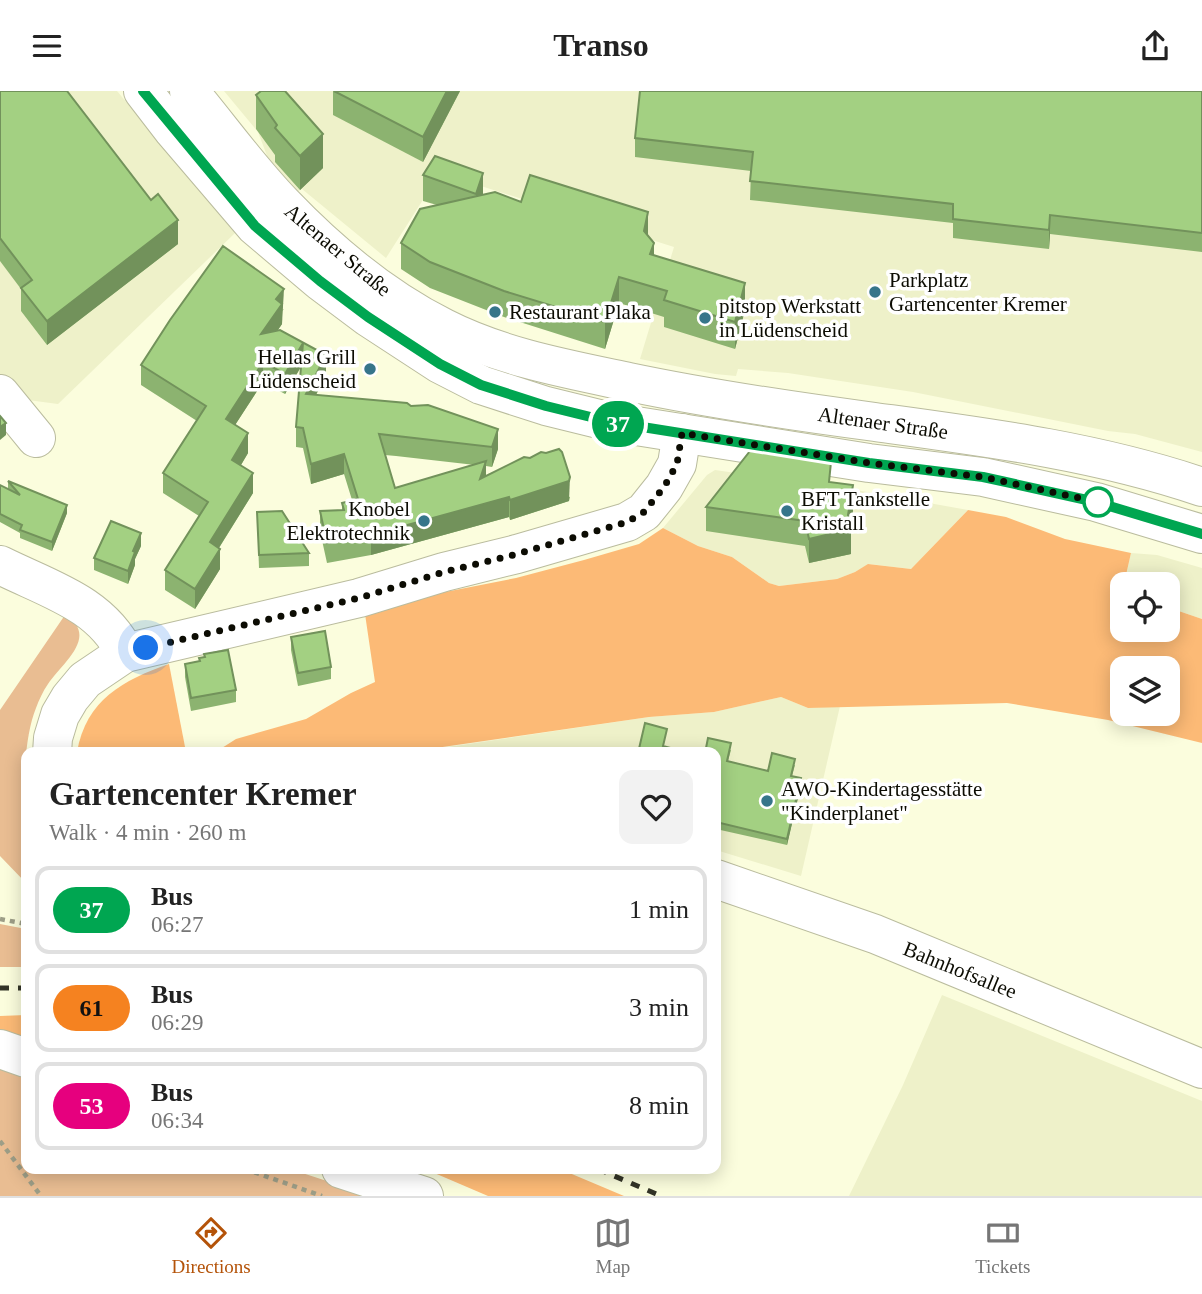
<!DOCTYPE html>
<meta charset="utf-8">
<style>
body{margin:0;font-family:"Times New Roman",serif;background:#f2f2f2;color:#222;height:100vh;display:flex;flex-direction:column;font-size:26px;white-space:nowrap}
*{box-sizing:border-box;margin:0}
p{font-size:23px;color:#767676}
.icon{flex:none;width:38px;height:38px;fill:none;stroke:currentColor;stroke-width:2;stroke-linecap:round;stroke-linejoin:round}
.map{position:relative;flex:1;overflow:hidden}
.panel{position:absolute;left:21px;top:656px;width:700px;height:427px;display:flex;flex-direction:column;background:#fff;border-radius:14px;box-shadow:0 4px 18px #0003}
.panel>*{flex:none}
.badge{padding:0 14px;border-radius:23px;font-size:24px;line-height:46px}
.controls{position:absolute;left:1110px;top:481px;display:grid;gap:14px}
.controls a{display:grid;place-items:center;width:70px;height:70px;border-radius:14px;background:#fff;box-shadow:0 4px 18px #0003;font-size:35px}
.you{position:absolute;width:35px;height:35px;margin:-18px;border:5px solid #fff;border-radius:50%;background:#1a73e8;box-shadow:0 0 0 10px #1a73e833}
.map>.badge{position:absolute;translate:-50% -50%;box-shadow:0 0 0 4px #fff}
.round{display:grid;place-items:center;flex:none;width:74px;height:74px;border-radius:14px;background:#f2f2f2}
.summary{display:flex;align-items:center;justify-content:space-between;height:119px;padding:0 28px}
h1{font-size:33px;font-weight:600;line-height:52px}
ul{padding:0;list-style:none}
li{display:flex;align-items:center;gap:21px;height:88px;margin:0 14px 10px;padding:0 14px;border:4px solid #e0e0e0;border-radius:14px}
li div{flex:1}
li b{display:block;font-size:26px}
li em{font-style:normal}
li .badge{min-width:77px;font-weight:700;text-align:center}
header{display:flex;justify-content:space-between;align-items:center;height:91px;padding:0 28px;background:#fff;font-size:32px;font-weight:600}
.tab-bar{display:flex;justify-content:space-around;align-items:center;height:98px;border-top:2px solid #e0e0e0;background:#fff;font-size:19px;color:#767676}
.tab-bar a{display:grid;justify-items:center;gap:4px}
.tab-bar .active{color:#b45309}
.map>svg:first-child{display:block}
.built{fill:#eef1c9}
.green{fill:#e9bd92}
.forest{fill:#fcba76;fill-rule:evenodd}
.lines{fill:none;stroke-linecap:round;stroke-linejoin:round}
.minor-casing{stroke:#babc9e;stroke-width:40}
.major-casing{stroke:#babc9e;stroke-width:40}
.path{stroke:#9d9e87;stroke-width:4.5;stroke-dasharray:5 5;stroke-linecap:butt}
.minor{stroke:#fff;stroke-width:38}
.major{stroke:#fff;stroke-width:38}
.rail{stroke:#333427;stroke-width:5;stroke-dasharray:9 9;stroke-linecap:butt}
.wall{fill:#8cb370;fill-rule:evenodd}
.shaded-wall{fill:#72925b}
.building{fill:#a3d082;stroke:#72925b;stroke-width:2}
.line-casing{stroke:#fff;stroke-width:16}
.line{stroke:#00a651;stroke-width:10}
.walk{stroke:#0c0c03;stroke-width:7;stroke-dasharray:0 12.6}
.poi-dot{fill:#36758a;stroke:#fff;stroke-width:2.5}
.stop-dot{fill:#fff;stroke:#00a651;stroke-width:3.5}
.labels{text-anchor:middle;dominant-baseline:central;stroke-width:7;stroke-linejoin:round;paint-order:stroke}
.street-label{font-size:21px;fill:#0c0c03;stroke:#fff}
.poi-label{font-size:21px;fill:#0c0c03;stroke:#fff;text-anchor:start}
</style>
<header><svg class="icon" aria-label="menu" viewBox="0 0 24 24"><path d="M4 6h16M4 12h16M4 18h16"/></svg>Transo<svg class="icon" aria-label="share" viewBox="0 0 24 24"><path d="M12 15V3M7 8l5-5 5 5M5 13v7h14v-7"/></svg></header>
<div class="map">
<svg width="1202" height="1105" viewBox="0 0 1202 1105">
<rect width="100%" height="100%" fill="#fbfddd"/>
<g class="built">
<polygon points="0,0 117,0 235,142 58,313 28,309 16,304 0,284"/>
<polygon points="224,0 1202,0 1202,361 1135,343 1108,340 913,301 788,282 738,278 736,285 715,283 640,268 674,156 440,82 386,167 302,98 297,101 269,70 258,41"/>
<polygon points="715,379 856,399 968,419 911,478 869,473 855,481 837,488 779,495 769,492 732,466 698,455 663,437 707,384"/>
<polygon points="1131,462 1157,464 1202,477 1202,528 1167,516 1167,494 1124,494"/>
<polygon points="781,606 808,617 840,615 801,785 716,759 716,662 408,662 649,626 714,621"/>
<polygon points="942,904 1202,1010 1202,1105 849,1105 903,994"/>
</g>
<g class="green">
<path d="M65,524C100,545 62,572 48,593C43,600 39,609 36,617C18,662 26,741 26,792L0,765V619Z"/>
<polygon points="0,833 26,838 26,876 0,876"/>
<polygon points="0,975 26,983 26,1078 290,1078 373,1105 0,1105"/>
</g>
<g class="forest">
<path d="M968,419L1006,426L1065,448L1131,462L1124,493L1122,494V539H1167V516L1202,528V652L1108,629L1007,612L808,617L781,606L714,621L649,626L408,661L214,662L236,648L306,628L351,602L375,591L365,523L435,503L516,487L584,469L639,453L663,437L698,455L732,466L769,492L779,495L837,488L855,481L868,473L911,478ZM1122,578H1167V623H1122Z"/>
<path d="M169,573L186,661H77C86,609 123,589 169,573Z"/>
<polygon points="26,924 26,947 0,941 0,925"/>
<polygon points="425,1078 560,1078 624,1105 488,1105"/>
</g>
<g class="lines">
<defs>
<g id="minor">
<polyline points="0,303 36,347"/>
<path d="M0,474C48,498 101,512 125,562"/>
<polyline points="52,662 53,647 60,624 70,607 85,589 125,562 359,507 444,481 517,463 627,431 644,421 664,396 677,373 682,342"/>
<polyline points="716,788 875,843 1202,978"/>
<polyline points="0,958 26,967"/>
<polyline points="341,1078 424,1105"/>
</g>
<g id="major">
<polyline points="143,0 173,39 255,135 320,190 368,226 440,273 481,294 546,315 611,331 869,372 983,386 1096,411 1202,443"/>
<path d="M189,0C220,37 249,78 283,113C329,161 384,207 444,237C501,266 567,278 629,291C710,308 792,320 875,331C985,346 1096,360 1202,396"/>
</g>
</defs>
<use href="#minor" class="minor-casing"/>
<use href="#major" class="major-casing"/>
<g class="path">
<polyline points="0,828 26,833"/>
<polyline points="0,1050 41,1105"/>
<polyline points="245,1078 322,1105"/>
</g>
<use href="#minor" class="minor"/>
<use href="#major" class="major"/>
<g class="rail">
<polyline points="0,897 26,897"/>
<polyline points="598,1078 661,1105"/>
</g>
</g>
<g class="wall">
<polygon points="0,0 178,153 47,254 21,220 21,198 0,170"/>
<polygon points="333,0 460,0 423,71 333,24"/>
<polygon points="1202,0 1202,161 1050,143 1049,158 953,147 953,132 750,109 751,80 635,66 635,47"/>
<polygon points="256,4 323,77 300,99 275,71 275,64 256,38"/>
<polygon points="423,84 483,104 521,111 648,145 654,164 745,219 735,258 664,236 664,226 619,212 605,258 504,226 430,197 401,178 401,152 437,114 423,110"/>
<path d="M284,218L282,220V233L278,239L326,284L316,304L411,315L498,358L492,376L486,375V385L570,406L569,410L510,429L509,426L371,464L327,472L320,440V420L342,419V412L352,409L344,383L311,393L303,357L296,356V336L301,276L285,303L263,291L235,334L248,362L241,374L253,402L219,457L220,478L195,518L165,499V479L199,425L163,402V382L197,330L141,294V274ZM385,364L396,365L475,374L395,397Z"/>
<polygon points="8,390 67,422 52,460 20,447 20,442 0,431 0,394 8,398"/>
<polygon points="831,391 853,419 851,435 851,463 809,472 805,455 706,440 706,416"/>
<polygon points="257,421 309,462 309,475 259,477"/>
<polygon points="141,455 135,468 135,474 128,493 94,479 94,467"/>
<polygon points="291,546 331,576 331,588 298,595 291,559"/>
<polygon points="185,573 236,599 236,611 191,620 185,586"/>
<polygon points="731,659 728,670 768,680 795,674 792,685 801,694 787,754 716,738 716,662"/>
</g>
<g class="shaded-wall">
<polygon points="447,0 460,0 423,71 423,46"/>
<polygon points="323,43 323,77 300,99 300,65"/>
<polygon points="483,82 483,108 476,128 476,103"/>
<polygon points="648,121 648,147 644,140"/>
<polygon points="1050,124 1050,143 1049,158 1049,139"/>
<polygon points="178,129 178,153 47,254 47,230"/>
<polygon points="654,152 654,179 650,163"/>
<polygon points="619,186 619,212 605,258 605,231"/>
<polygon points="745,192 745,219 735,258 735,231"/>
<polygon points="284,198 282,233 261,263 261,243 276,208"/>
<polygon points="303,252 303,272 285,303 285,283"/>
<polygon points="326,264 326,284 306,323 306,303"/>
<polygon points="263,271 263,291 226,348 226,328"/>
<polygon points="6,332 6,344 0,349 0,336"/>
<polygon points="498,338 498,358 492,376 492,356"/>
<polygon points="248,342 248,362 232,389 232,369"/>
<polygon points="344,363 344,383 311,393 311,373"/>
<polygon points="486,370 486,391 480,388"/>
<polygon points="253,382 253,402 210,471 210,451"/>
<polygon points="570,386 569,410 510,429 510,409"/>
<polygon points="853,394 853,419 850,438 851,438 851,463 809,472 809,448 848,424"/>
<polygon points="509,406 509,426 371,464 371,444"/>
<polygon points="67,414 67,422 52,460 52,451"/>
<polygon points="141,442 141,455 135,468 135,474 128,493 128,480 133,460"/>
<polygon points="220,458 220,478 195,518 195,498"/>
<polygon points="801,687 801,694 787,754 787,748"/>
</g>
<g class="building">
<polygon points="0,0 67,0 151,109 158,103 178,129 47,230 21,197 32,189 0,147"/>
<polygon points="261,0 285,0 323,43 300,65 275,37 277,34 256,4"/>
<polygon points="334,0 447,0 423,46"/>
<polygon points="640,0 1202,0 1202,142 1050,124 1049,139 953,128 953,113 750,90 753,61 635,47"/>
<polygon points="435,65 483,82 476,103 423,84"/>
<polygon points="530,84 648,121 644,140 654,152 650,163 745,192 735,231 664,209 667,200 619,186 605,231 504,200 430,171 401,152 420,118 495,101 521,111"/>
<polygon points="223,155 284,198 276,208 282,213 261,243 280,239 326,264 306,303 407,312 411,315 428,314 498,338 492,356 379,343 395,397 486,370 480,388 524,366 530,367 541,361 546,362 559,358 562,361 570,386 569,390 510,409 509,406 371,444 327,452 320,420 344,419 342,412 358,408 344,363 311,373 303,337 296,336 303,252 285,283 263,271 226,328 248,342 232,369 253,382 210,451 220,458 195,498 165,479 208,411 163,382 206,315 141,274 170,229"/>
<polygon points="0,325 6,332 0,336"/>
<polygon points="750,360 831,371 829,391 853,394 848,424 851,438 809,448 805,430 706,416"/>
<polygon points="8,390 67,414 52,451 20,439 22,434 0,423 0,394 20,404"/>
<polygon points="282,420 309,462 259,464 257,421"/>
<polygon points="111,430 141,442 133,460 135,461 128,480 94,467"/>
<polygon points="325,540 331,576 298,582 291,546"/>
<polygon points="228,559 236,599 191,607 185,573 200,570 199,567 205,566 204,563"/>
<polygon points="645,632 667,638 663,655 689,662 638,662"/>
<polygon points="708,647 731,652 727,670 768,680 772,662 795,668 791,685 801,687 787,748 716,731 716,662 705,662"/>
</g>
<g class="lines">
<defs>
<polyline id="line" points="143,0 255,135 320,190 368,226 440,273 481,294 546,315 611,331 869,372 983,386 1096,411 1202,443"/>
</defs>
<use href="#line" class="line-casing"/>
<use href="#line" class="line"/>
<polyline class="walk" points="146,557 359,507 444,481 517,463 627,431 644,421 664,396 677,373 682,342 869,372 983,386 1098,411"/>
</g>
<g class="poi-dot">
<circle cx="875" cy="201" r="7"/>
<circle cx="495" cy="221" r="7"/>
<circle cx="705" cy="227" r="7"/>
<circle cx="370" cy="278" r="7"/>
<circle cx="787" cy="420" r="7"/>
<circle cx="424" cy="430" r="7"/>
<circle cx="767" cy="710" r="7"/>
</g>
<circle class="stop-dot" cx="1098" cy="411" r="14"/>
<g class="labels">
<g class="street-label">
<text transform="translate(338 159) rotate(40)">Altenaer Straße</text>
<text transform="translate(883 332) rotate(8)">Altenaer Straße</text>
<text transform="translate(960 879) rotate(22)">Bahnhofsallee</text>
</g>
<g class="poi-label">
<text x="889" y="189">Parkplatz<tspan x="889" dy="24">Gartencenter Kremer</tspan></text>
<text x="719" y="215">pitstop Werkstatt<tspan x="719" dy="24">in Lüdenscheid</tspan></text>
<text x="509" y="221">Restaurant Plaka</text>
<text x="356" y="266" text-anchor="end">Hellas Grill<tspan x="356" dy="24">Lüdenscheid</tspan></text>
<text x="801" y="408">BFT Tankstelle<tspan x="801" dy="24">Kristall</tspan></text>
<text x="410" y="418" text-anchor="end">Knobel<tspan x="410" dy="24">Elektrotechnik</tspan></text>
<text x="781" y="698">AWO-Kindertagesstätte<tspan x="781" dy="24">"Kinderplanet"</tspan></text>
</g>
</g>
</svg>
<div class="controls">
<a><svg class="icon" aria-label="locate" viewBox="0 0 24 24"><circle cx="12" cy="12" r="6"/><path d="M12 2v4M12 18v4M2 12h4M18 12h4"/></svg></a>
<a><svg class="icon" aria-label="layers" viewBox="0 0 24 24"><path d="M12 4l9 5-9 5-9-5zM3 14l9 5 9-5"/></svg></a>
</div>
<div class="you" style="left:146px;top:557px"></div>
<b class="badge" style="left:618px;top:333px;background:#00a651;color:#fff">37</b>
<section class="panel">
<div class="summary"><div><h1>Gartencenter Kremer</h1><p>Walk · 4 min · 260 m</p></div><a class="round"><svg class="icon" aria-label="heart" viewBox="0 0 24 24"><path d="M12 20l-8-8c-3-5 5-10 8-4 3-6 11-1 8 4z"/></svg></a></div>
<ul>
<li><span class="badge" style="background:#00a651;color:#fff">37</span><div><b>Bus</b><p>06:27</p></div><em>1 min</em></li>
<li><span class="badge" style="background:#f58220;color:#111">61</span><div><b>Bus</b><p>06:29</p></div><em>3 min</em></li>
<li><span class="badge" style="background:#e6007e;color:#fff">53</span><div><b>Bus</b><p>06:34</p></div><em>8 min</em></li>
</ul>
</section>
</div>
<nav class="tab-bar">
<a class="active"><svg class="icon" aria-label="directions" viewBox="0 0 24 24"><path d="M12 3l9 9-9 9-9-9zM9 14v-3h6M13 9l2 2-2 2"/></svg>Directions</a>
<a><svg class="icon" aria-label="map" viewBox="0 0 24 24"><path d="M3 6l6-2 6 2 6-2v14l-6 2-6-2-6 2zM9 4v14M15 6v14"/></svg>Map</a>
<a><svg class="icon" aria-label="tickets" viewBox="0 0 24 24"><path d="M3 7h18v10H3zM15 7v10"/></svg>Tickets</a>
</nav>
